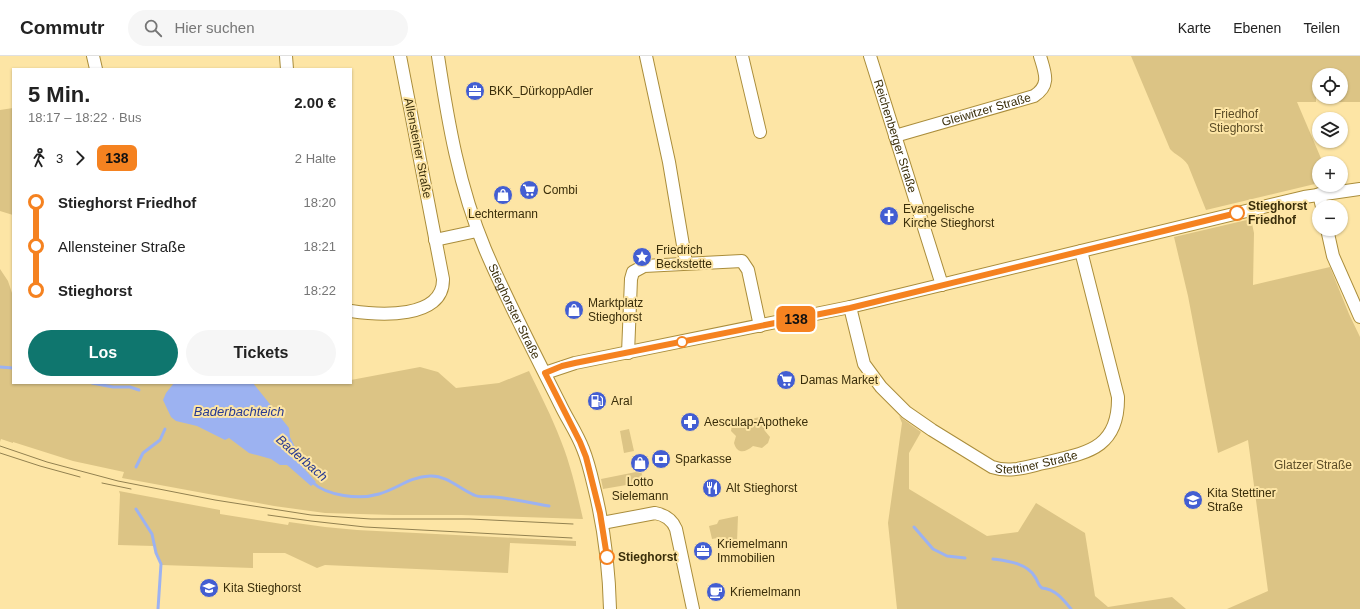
<!DOCTYPE html>
<html lang="de">
<meta charset="utf-8">
<style>
body{margin:0;font-family:Helvetica,sans-serif;background:#f6f6f6;color:#222;height:100vh;display:flex;flex-direction:column;font-size:15px;white-space:nowrap}
*{box-sizing:border-box;margin:0}
p{font-size:13px;color:#767676}
.icon{flex:none;width:22px;height:22px;fill:none;stroke:currentColor;stroke-width:2;stroke-linecap:round;stroke-linejoin:round}
.map{position:relative;flex:1;overflow:hidden}
.drawer{position:absolute;left:12px;top:12px;width:340px;height:316px;display:flex;flex-direction:column;background:#fff;border-radius:0px;box-shadow:0 1px 3px #0004}
.drawer>*{flex:none}
.badge{padding:0 8px;border-radius:6px;font-size:14px;line-height:26px}
.buttons{position:absolute;left:1312px;top:12px;display:grid;gap:8px}
.buttons a{display:grid;place-items:center;width:36px;height:36px;border-radius:50%;background:#fff;box-shadow:0 1px 3px #0004;font-size:20px}
.map>.badge{position:absolute;translate:-50% -50%;box-shadow:0 0 0 2px #fff}
.legs{display:flex;align-items:center;gap:6px;height:44px;padding:0 16px;font-size:13px}
.legs p{margin-inline-start:auto}
.summary{display:flex;align-items:center;justify-content:space-between;height:68px;padding:0 16px}
h1{font-size:22px;font-weight:800;line-height:30px}
.button{display:flex;gap:8px;margin-top:auto;padding:8px 16px}
.button a{flex:1;height:46px;border-radius:24px;background:#0f766e;color:#fff;font-size:16px;font-weight:800;line-height:46px;text-align:center}
.button a+a{background:#f6f6f6;color:#222}
ul{padding:0 16px;list-style:none}
li{display:flex;align-items:center;gap:14px;height:44px;font-size:15px}
li i{display:grid;place-items:center;width:6px;height:100%;margin:0 5px;background:currentColor}
li i::after{content:'';width:10px;height:10px;margin:-5px;border:3px solid;border-radius:50%;background:#fff}
li p{margin-inline-start:auto}
li:first-child i{background:linear-gradient(#0000 50%,currentColor 0)}
li:last-child i{background:linear-gradient(currentColor 50%,#0000 0)}
header{display:flex;align-items:center;gap:24px;box-sizing:border-box;height:56px;padding:0 20px;background:#fff;border-bottom:1px solid #e0e0e0}
header strong{font-size:19px}
nav{display:flex;gap:22px;margin-inline-start:auto;font-size:14px}
.search{width:280px;height:36px;background:#f6f6f6;display:flex;align-items:center;gap:10px;box-sizing:border-box;padding:0 14px;border-radius:22px;color:#767676;font-size:15px}
.map>svg:first-child{display:block}
.green{fill:#dcc485}
.water{fill:#9cb2f1}
.lines{fill:none;stroke-linecap:round;stroke-linejoin:round}
.stream{stroke:#9cb2f1;stroke-width:3}
.street-casing{stroke:#aa8d3b;stroke-width:14}
.street{stroke:#fff;stroke-width:12}
.tram{stroke:#928150;stroke-width:1}
.line-1-casing{stroke:#fff;stroke-width:9}
.line-1{stroke:#f58220;stroke-width:6}
.stop-1-dot{fill:#fff;stroke:#f58220;stroke-width:2}
.labels{text-anchor:middle;dominant-baseline:central;stroke-width:4;stroke-linejoin:round;paint-order:stroke}
.poi-label{font-size:12px;fill:#3a2e0a;stroke:#fde5a5;text-anchor:start}
.street-label{font-size:12px;fill:#3a2e0a;stroke:#fde5a5}
.park-label{font-size:12px;fill:#5b4c26;stroke:#fde5a5}
.stop-label{font-size:12px;font-weight:bold;fill:#3a2e0a;stroke:#fde5a5;text-anchor:start}
.water-label{font-size:13px;font-style:italic;fill:#273992;stroke:#fde5a5}
</style>
<header>
<strong>Commutr</strong>
<div class="search"><svg class="icon" aria-label="search" viewBox="0 0 24 24"><circle cx="10" cy="10" r="6"/><path d="M15 15l6 6"/></svg>Hier suchen</div>
<nav><a>Karte</a><a>Ebenen</a><a>Teilen</a></nav>
</header>
<div class="map">
<svg width="1360" height="553" viewBox="0 0 1360 553">
<rect width="100%" height="100%" fill="#fde5a5"/>
<g class="green">
<path d="M1131,0H1360V46H1339V41H1341V19H1319V34H1316V46H1297L1323,107H1319V127L1206,154L1188,109C1183,101 1175,99 1170,93Z"/>
<polygon points="13,52 13,159 0,155 0,54"/>
<polygon points="1251,163 1254,177 1253,229 1330,211 1349,258 1360,281 1360,553 1227,553 1268,535 1248,384 1218,397 1188,240 1174,181"/>
<path d="M0,213L8,225L13,240V327H351V324L420,311L438,316L456,332L499,327L529,315C540,338 552,361 561,385C571,410 577,437 583,463L461,459H394L325,457L274,450L122,422L124,416L73,405L13,386V387L1,383L0,386Z"/>
<polygon points="899,360 921,376 909,397 909,433 987,480 1018,476 1036,447 1085,477 1095,540 1108,551 1172,541 1186,553 897,553 888,467 902,367"/>
<path d="M761,361C769,363 768,369 765,375L770,381L768,387L762,392L753,390C745,397 737,398 734,387L736,380L731,375L732,369L738,365L749,366L755,362Z"/>
<polygon points="629,373 634,395 624,397 620,375"/>
<polygon points="641,415 644,426 603,433 601,423"/>
<polygon points="119,435 220,454 220,458 288,469 289,466 325,471 357,474 576,485 576,490 510,487 508,517 325,509 317,512 285,497 253,497 253,512 161,509 154,490 118,489 120,438"/>
<polygon points="738,460 737,486 725,488 723,481 712,483 709,470 717,468 719,464"/>
</g>
<polygon class="water" points="174,327 253,327 289,372 290,381 296,393 292,399 316,426 311,430 287,409 280,409 271,403 249,397 229,382 225,384 197,370 176,365 171,361 163,344 166,337"/>
<g class="lines">
<g class="stream">
<polyline points="0,311 13,312"/>
<polyline points="92,327 113,331 130,331 139,334"/>
<polyline points="136,411 143,397 160,384 165,373"/>
<path d="M312,426C327,440 359,444 379,438C397,433 409,421 430,420C446,419 460,433 474,439C480,442 489,440 495,441C513,443 531,447 549,450"/>
<polyline points="136,453 152,478 156,497 161,508 158,553"/>
<polyline points="914,471 933,493 947,500 965,502"/>
<path d="M993,503C1007,505 1027,507 1035,521C1038,525 1038,529 1042,532C1055,533 1063,543 1071,553"/>
</g>
<defs>
<g id="street">
<polyline points="93,0 96,13"/>
<polyline points="286,0 287,13"/>
<path id="s1" d="M438,0C448,66 459,131 485,193C507,245 534,296 560,348C567,363 577,377 583,393C588,405 591,418 594,431C604,471 609,511 610,553"/>
<polyline points="646,0 669,106 686,207"/>
<polyline points="742,0 760,76"/>
<path id="s2" d="M870,0L942,229"/>
<path id="s3" d="M895,80L1034,40C1051,29 1045,17 1040,0"/>
<polyline points="1319,138 1322,151"/>
<polyline points="1327,173 1333,200 1360,261"/>
<polyline points="435,184 477,175"/>
<path id="s4" d="M850,251L864,308L881,331L906,356L932,374L992,411C1010,417 1026,411 1044,407C1085,397 1119,394 1118,341L1081,195"/>
<path d="M351,255C378,259 444,264 443,223L400,0"/>
<polyline points="628,297 631,223 633,216 644,210 742,205 748,214 760,270"/>
<polyline points="545,317 575,307 850,251 1304,141 1360,133"/>
<path d="M602,467L655,457C665,459 672,463 676,473L693,553"/>
</g>
</defs>
<use href="#street" class="street-casing"/>
<use href="#street" class="street"/>
<g class="tram">
<polyline points="0,390 47,406 118,425 215,444 311,459 371,463 470,463 573,468"/>
<polyline points="0,397 40,410 80,421"/>
<polyline points="102,427 131,433"/>
<polyline points="268,459 311,465 365,471 572,482"/>
</g>
</g>
<g class="lines">
<defs>
<polyline id="line-1" points="607,501 600,457 586,401 580,386 545,317 562,310 575,307 850,252 1237,157"/>
</defs>
<use href="#line-1" class="line-1-casing"/>
<use href="#line-1" class="line-1"/>
</g>
<defs>
<symbol id="office-disc" viewBox="-11 -11 22 22"><circle r="9.5" fill="#435ed2" stroke="#fde5a5"/><path d="M-6-3h4V-5.5h4V-3h4V5H-6ZM-1-4.5V-3h2v-1.5ZM-6 0V1H6V0Z" fill="#fff"/></symbol>
<symbol id="supermarket-disc" viewBox="-11 -11 22 22"><circle r="9.5" fill="#435ed2" stroke="#fde5a5"/><path d="M-6-5.5h2.5l.6 2H6L4.5 2H-2.5L-4.4-4H-6ZM-1.5 3.2a1.3 1.3 0 1 0 .1 0ZM3 3.2a1.3 1.3 0 1 0 .1 0Z" fill="#fff"/></symbol>
<symbol id="shop-disc" viewBox="-11 -11 22 22"><circle r="9.5" fill="#435ed2" stroke="#fde5a5"/><path d="M-5-2.5h2.3a2.7 3.5 0 0 1 5.4 0H5L5.5 6h-11ZM-1.5-2.5h3a1.5 2.3 0 0 0-3 0Z" fill="#fff"/></symbol>
<symbol id="church-disc" viewBox="-11 -11 22 22"><circle r="9.5" fill="#435ed2" stroke="#fde5a5"/><path d="M-1.2-6h2.4v3.5h3.3v2.4h-3.3V6h-2.4V-.1h-3.3v-2.4h3.3Z" fill="#fff"/></symbol>
<symbol id="sight-disc" viewBox="-11 -11 22 22"><circle r="9.5" fill="#435ed2" stroke="#fde5a5"/><path d="M0-6L1.8-2.2L6-1.7L2.9 1.2L3.7 5.4L0 3.3L-3.7 5.4L-2.9 1.2L-6-1.7L-1.8-2.2Z" fill="#fff"/></symbol>
<symbol id="fuel-disc" viewBox="-11 -11 22 22"><circle r="9.5" fill="#435ed2" stroke="#fde5a5"/><path d="M-5.5-6h7V0h2V4h1.3V-2.5L3-4.5l.8-.8L6-3V5H2.5V1h-1V6h-7ZM-4.2-4.7v3.2H.2V-4.7Z" fill="#fff"/></symbol>
<symbol id="pharmacy-disc" viewBox="-11 -11 22 22"><circle r="9.5" fill="#435ed2" stroke="#fde5a5"/><path d="M-2-6h4v4h4v4h-4v4h-4v-4h-4v-4h4Z" fill="#fff"/></symbol>
<symbol id="bank-disc" viewBox="-11 -11 22 22"><circle r="9.5" fill="#435ed2" stroke="#fde5a5"/><path d="M-6-4H6V4H-6ZM0-2.3a2.3 2.3 0 1 0 0 4.6a2.3 2.3 0 1 0 0-4.6Z" fill="#fff"/></symbol>
<symbol id="restaurant-disc" viewBox="-11 -11 22 22"><circle r="9.5" fill="#435ed2" stroke="#fde5a5"/><path d="M-5-6h1v4h1v-4h1v4h1v-4h1v5L-1.5 .5V6h-2V.5L-5-1ZM5-6V6H3V1.5H1.5Q1.5-4 5-6Z" fill="#fff"/></symbol>
<symbol id="school-disc" viewBox="-11 -11 22 22"><circle r="9.5" fill="#435ed2" stroke="#fde5a5"/><path d="M0-5L7-2L0 1L-7-2ZM-4 1L0 2.5L4 1V4Q0 6-4 4Z" fill="#fff"/></symbol>
<symbol id="cafe-disc" viewBox="-11 -11 22 22"><circle r="9.5" fill="#435ed2" stroke="#fde5a5"/><path d="M-5.5-4.5H6V0H3Q3 3.5 0 3.5H-2.5Q-5.5 3.5-5.5 0ZM3-3.2v2h1.7v-2ZM-6 4.5H4V6H-6Z" fill="#fff"/></symbol>
</defs>
<g fill-rule="evenodd">
<use href="#office-disc" x="464" y="24" width="22" height="22"/>
<use href="#supermarket-disc" x="518" y="123" width="22" height="22"/>
<use href="#shop-disc" x="492" y="128" width="22" height="22"/>
<use href="#church-disc" x="878" y="149" width="22" height="22"/>
<use href="#sight-disc" x="631" y="190" width="22" height="22"/>
<use href="#shop-disc" x="563" y="243" width="22" height="22"/>
<use href="#supermarket-disc" x="775" y="313" width="22" height="22"/>
<use href="#fuel-disc" x="586" y="334" width="22" height="22"/>
<use href="#pharmacy-disc" x="679" y="355" width="22" height="22"/>
<use href="#bank-disc" x="650" y="392" width="22" height="22"/>
<use href="#shop-disc" x="629" y="396" width="22" height="22"/>
<use href="#restaurant-disc" x="701" y="421" width="22" height="22"/>
<use href="#school-disc" x="1182" y="433" width="22" height="22"/>
<use href="#office-disc" x="692" y="484" width="22" height="22"/>
<use href="#school-disc" x="198" y="521" width="22" height="22"/>
<use href="#cafe-disc" x="705" y="525" width="22" height="22"/>
</g>
<g class="stop-1-dot">
<circle cx="1237" cy="157" r="7"/>
<circle cx="682" cy="286" r="5"/>
<circle cx="607" cy="501" r="7"/>
</g>
<g class="labels">
<g class="poi-label">
<text x="489" y="35">BKK_DürkoppAdler</text>
<text x="543" y="134">Combi</text>
<text x="903" y="153">Evangelische<tspan x="903" dy="14">Kirche Stieghorst</tspan></text>
<text x="503" y="158" text-anchor="middle">Lechtermann</text>
<text x="656" y="194">Friedrich<tspan x="656" dy="14">Beckstette</tspan></text>
<text x="588" y="247">Marktplatz<tspan x="588" dy="14">Stieghorst</tspan></text>
<text x="800" y="324">Damas Market</text>
<text x="611" y="345">Aral</text>
<text x="704" y="366">Aesculap-Apotheke</text>
<text x="675" y="403">Sparkasse</text>
<text x="640" y="426" text-anchor="middle">Lotto<tspan x="640" dy="14">Sielemann</tspan></text>
<text x="726" y="432">Alt Stieghorst</text>
<text x="1207" y="437">Kita Stettiner<tspan x="1207" dy="14">Straße</tspan></text>
<text x="717" y="488">Kriemelmann<tspan x="717" dy="14">Immobilien</tspan></text>
<text x="223" y="532">Kita Stieghorst</text>
<text x="730" y="536">Kriemelmann</text>
</g>
<g class="street-label">
<text stroke="none"><textPath href="#s3" startOffset="95">Gleiwitzer Straße</textPath></text>
<text stroke="none"><textPath href="#s2" startOffset="84">Reichenberger Straße</textPath></text>
<text transform="translate(418 92) rotate(79)">Allensteiner Straße</text>
<text stroke="none"><textPath href="#s1" startOffset="268">Stieghorster Straße</textPath></text>
<text stroke="none"><textPath href="#s4" startOffset="270">Stettiner Straße</textPath></text>
</g>
<g class="park-label">
<text x="1236" y="58">Friedhof<tspan x="1236" dy="14">Stieghorst</tspan></text>
<text x="1313" y="409">Glatzer Straße</text>
</g>
<g class="stop-label">
<text x="1248" y="150">Stieghorst<tspan x="1248" dy="14">Friedhof</tspan></text>
<text x="618" y="501">Stieghorst</text>
</g>
<g class="water-label">
<text x="239" y="355">Baderbachteich</text>
<text transform="translate(302 402) rotate(41)">Baderbach</text>
</g>
</g>
</svg>
<div class="buttons">
<a><svg class="icon" aria-label="locate" viewBox="0 0 24 24"><circle cx="12" cy="12" r="6"/><path d="M12 2v4M12 18v4M2 12h4M18 12h4"/></svg></a>
<a><svg class="icon" aria-label="layers" viewBox="0 0 24 24"><path d="M12 4l9 5-9 5-9-5zM3 14l9 5 9-5"/></svg></a>
<a>+</a>
<a>−</a>
</div>
<b class="badge" style="left:796px;top:263px;background:#f58220;color:#111">138</b>
<section class="drawer">
<div class="summary"><div><h1>5 Min.</h1><p>18:17 – 18:22 · Bus</p></div><b>2.00 €</b></div>
<div class="legs"><svg class="icon" aria-label="walk" viewBox="0 0 24 24"><circle cx="13" cy="4" r="2"/><path d="M13 8l-2 6 4 7M11 14l-3 7M7 12l3-4h3l4 4"/></svg>3<svg class="icon" aria-label="forward" viewBox="0 0 24 24"><path d="M9 5l7 7-7 7"/></svg><b class="badge" style="background:#f58220;color:#111">138</b><p>2 Halte</p></div>
<ul>
<li><i style="color:#f58220"></i><b>Stieghorst Friedhof</b><p>18:20</p></li>
<li><i style="color:#f58220"></i><span>Allensteiner Straße</span><p>18:21</p></li>
<li><i style="color:#f58220"></i><b>Stieghorst</b><p>18:22</p></li>
</ul>
<div class="button"><a>Los</a><a>Tickets</a></div>
</section>
</div>
